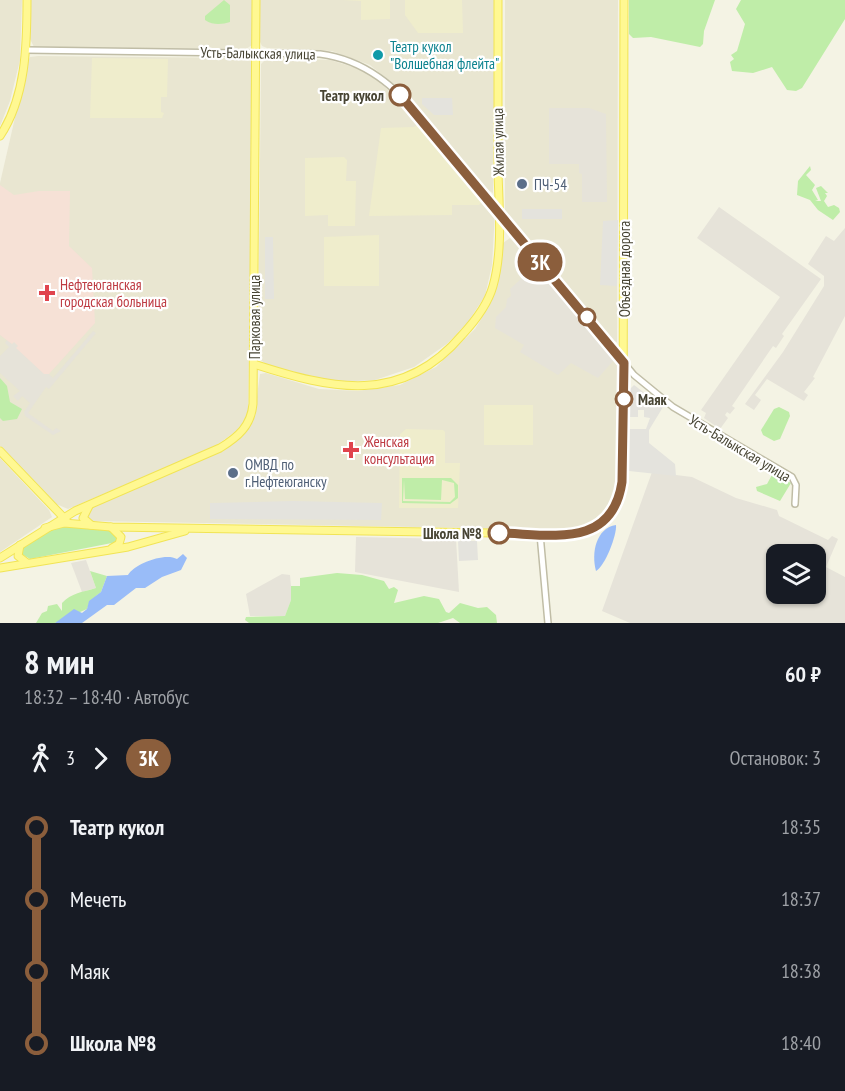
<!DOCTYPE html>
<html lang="ru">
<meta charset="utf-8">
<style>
body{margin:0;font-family:"PT Sans Narrow",sans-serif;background:#20242c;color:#f1f3f6;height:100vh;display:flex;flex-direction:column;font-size:22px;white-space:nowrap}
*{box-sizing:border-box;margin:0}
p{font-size:20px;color:#9ea1a6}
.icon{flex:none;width:33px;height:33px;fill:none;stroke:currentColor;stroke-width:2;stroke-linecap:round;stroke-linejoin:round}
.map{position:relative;height:623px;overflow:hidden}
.side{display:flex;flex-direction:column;background:#171b24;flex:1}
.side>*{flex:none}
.badge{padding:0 12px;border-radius:20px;font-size:21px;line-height:39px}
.buttons{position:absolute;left:766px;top:544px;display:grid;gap:12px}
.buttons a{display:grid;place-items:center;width:60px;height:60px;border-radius:12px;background:#171b24;box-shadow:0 2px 4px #0004;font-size:30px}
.map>.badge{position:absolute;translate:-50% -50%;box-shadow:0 0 0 3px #fff}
.legs{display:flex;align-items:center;gap:9px;height:66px;padding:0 24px;font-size:20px}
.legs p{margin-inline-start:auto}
.head{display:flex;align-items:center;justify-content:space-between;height:102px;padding:0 24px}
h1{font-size:33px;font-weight:700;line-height:45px}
ul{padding:0 24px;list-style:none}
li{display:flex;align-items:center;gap:21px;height:72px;font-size:22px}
li i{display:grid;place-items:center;width:9px;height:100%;margin:0 8px;background:currentColor}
li i::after{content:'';width:15px;height:15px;margin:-8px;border:4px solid;border-radius:50%;background:#171b24}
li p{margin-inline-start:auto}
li:first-child i{background:linear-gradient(#0000 50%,currentColor 0)}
li:last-child i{background:linear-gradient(currentColor 50%,#0000 0)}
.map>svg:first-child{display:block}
.residential{fill:#e9e6d1}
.industrial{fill:#e6e3d9;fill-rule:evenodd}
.education{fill:#efedcc}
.medical{fill:#f6e1d6}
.green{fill:#bfeda8;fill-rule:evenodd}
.parking{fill:#e4e3dd}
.water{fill:#99bcf8}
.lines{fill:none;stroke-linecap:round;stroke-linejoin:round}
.minor-casing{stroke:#c0bda6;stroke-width:8}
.major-casing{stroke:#f1e455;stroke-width:9}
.minor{stroke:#fff;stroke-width:5}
.major{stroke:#fff892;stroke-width:7}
.line-1-casing{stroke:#fff;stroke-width:14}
.line-1{stroke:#8b5e3c;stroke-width:9}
.culture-dot{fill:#0f9aa8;stroke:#fff;stroke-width:2}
.stop-1-dot{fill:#fff;stroke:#8b5e3c;stroke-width:3}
.service-dot{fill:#5c6f8a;stroke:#fff;stroke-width:2}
.health-dot{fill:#e0444e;stroke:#fff;stroke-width:2}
.labels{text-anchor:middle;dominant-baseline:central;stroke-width:4.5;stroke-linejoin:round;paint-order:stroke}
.culture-label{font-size:15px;fill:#0d838f;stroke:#fff;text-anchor:start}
.street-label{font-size:15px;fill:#474433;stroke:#fff}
.stop-label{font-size:15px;font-weight:bold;fill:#474433;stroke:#fff;text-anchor:end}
.service-label{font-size:15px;fill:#4e5e75;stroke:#fff;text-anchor:start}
.health-label{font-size:15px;fill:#be3a42;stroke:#fff;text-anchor:start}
</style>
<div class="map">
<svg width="845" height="623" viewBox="0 0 845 623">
<rect width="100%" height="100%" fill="#f4f3e4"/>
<g class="residential">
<polygon points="0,0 22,0 20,60 10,101 0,126"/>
<polygon points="31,0 252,0 252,45 246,49 34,47 30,39"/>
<polygon points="260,0 495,0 493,193 485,188 407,95 370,65 332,51 267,48 262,46 260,42"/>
<polygon points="505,0 618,0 617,342 611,340 505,214"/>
<polygon points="38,56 247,58 253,63 248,416 236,431 214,447 68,509 56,504 0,446 0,183 28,61 30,57"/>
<polygon points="267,58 330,60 360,69 373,76 415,115 495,212 492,265 485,296 468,322 448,343 414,367 375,380 339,382 304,376 266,364 258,358 261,64"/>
<polygon points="510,238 516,241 619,362 619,464 615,492 608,508 593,524 574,530 91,521 88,518 90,508 128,489 198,462 232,444 243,435 254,418 260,374 266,373 319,389 358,391 400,385 436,367 475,329 488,308 497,287 503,243"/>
<polygon points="0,458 49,510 52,517 0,552"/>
</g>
<g class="industrial">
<polygon points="549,108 589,108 606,114 607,202 582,202 582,174 579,173 579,164 549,164"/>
<polygon points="719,207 821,279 782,334 784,336 776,348 773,346 732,406 735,408 730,414 727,412 725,415 728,418 720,429 704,418 706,413 701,410 780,297 697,238"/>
<polygon points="845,228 845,316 813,377 815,378 804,392 808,395 804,401 767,379 755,395 761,400 754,410 745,404 783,352 824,286 824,276 808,264 826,236 834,241"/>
<polygon points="535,266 614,360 598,378 571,363 558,375 520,352 524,345 495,328 496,317 506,307 507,299 511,296 510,289"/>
<polygon points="93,331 96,333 49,389 46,387 28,413 53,431 56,428 61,431 53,435 25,416 24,412 30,403 22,396 18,401 13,396 20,391 0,373 0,356 9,347 5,343 7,340 12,344 14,342 53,378"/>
<path d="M652,472L692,477L736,498L777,510L779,516L828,540L832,536L838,539L826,567L845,577V623H630L602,611ZM777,555H816V594H777Z"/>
<polygon points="356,537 456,539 459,592 355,572"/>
<polygon points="86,560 96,588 82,592 71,563"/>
<polygon points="282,574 290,575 291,586 291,600 285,616 250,616 246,594"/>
</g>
<g class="education">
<polygon points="343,0 390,0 390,19 361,20 361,1"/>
<polygon points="405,0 462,0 463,33 418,33 405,15"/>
<polygon points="92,58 168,59 167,97 161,97 161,112 164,113 162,118 90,118"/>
<polygon points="420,122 484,200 479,205 452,205 452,215 369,216 381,128 414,127"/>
<polygon points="344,157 347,160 346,181 356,181 355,226 328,226 328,215 305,216 305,158"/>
<polygon points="379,235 379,286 324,286 324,237"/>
<rect x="484" y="405" width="49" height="40"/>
<polygon points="406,429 443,430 445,432 445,463 460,463 458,508 399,508 400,434"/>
</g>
<polygon class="medical" points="0,185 14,195 39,191 70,191 69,246 92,268 95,323 49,374 44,374 16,348 18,346 14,342 12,344 0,335"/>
<g class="green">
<path d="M224,0L230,5V22C223,24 214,26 205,20V16Z"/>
<polygon points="629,0 715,0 704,31 703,44 700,47 651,37 633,38 629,34"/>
<polygon points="741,0 845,0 845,19 802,88 796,91 787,90 772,67 753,73 732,71 730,62 734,59 731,55 737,51 745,24 736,9"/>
<polygon points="810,166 811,170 806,175 815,185 812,190 818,200 815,201 821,201 816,188 821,186 828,193 825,193 827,196 824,201 828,207 834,205 839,208 840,212 833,220 818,210 810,200 797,195 798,181"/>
<polygon points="0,378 7,386 10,402 22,409 17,419 3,421 0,418"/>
<polygon points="779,407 789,412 790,416 780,439 774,441 763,435 761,430 774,409"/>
<polygon points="773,473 791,483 780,501 757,491 756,487 767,484"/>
<path d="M402,478H451L458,485V498L450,504L402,503ZM404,480L405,499L441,500L442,480L454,483L455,497L450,502L403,501Z"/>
<polygon points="67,526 112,531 118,537 117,542 30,559 20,553 21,547 45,531"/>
<path d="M90,571L107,576L101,592L90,601L87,609L55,623H36L42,613L47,611L48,606L57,604L62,611V603C71,593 83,592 96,588Z"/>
<polygon points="337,573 362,575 384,581 389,589 394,587 398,590 394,603 424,596 439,599 446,612 449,613 460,603 478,608 487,607 496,615 497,623 460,623 453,618 438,623 249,623 245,620 246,617 285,616 291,600 291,586 300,586 300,578"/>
</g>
<g class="parking">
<polygon points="422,98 452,98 453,115 434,115 422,104"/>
<rect x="522" y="209" width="40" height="10"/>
<polygon points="618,220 617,286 600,285 603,221"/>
<polygon points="265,237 273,237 274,299 265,299"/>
<polygon points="634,385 663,407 649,430 649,443 675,464 676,476 629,471 629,429 646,429 650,418 644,417 644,410 638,410 638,417 629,417 629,390"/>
<polygon points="293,501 382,503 381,520 210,519 210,503"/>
<polygon points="458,541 477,541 478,560 459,561"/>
</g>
<g class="water">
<path d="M616,525C617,535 605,566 596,571C591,553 596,528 616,525Z"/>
<path d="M183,554L187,558L181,570L162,577L145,588H136L114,605H107L82,623H55L74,609L82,613L87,609L89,601L101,592L107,576L128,575C134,564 165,552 177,559Z"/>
</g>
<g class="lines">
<defs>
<g id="minor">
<path d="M26,50L320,54C366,60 395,87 425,121L634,375L673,407L792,477L796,485L795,504"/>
<polyline points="540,534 548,623"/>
</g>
<g id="major">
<path d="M0,136C26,97 27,45 27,0"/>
<path d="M254,364C331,389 402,406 462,335C475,321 488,304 493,286C503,251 499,208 498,172C498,115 498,57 498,0"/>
<polyline points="0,451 66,520"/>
<polyline points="89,506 83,518 91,525"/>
<polyline points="111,527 121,537 119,544 112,548"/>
<path d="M45,528L64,523L111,527L565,534C608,534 621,506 623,467L624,0"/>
<polyline points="20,545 18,556 27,563"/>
<path d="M0,558L75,511L220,448C238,437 251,426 253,404L256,0"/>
<polyline points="0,568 128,547 185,531"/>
</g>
</defs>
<use href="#minor" class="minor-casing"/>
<use href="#major" class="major-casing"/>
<use href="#minor" class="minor"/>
<use href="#major" class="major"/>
</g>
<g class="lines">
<defs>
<path id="line-1" d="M400,95L624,363L622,482C612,550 550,534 499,533"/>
</defs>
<use href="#line-1" class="line-1-casing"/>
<use href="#line-1" class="line-1"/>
</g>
<circle class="culture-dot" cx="378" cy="55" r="6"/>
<g class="stop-1-dot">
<circle cx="400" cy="95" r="10"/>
<circle cx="587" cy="317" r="8"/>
<circle cx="624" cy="399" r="8"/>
<circle cx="499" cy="533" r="10"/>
</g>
<g class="service-dot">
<circle cx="522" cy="184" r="6"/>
<circle cx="233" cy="473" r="6"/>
</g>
<g class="health-dot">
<path d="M44 284h6v6h6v6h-6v6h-6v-6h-6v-6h6z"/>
<path d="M348 441h6v6h6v6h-6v6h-6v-6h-6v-6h6z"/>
</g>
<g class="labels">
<g class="culture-label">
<text x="390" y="46">Театр кукол<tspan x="390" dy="17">"Волшебная флейта"</tspan></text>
</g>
<g class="street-label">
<text transform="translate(258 53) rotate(1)">Усть-Балыкская улица</text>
<text transform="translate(498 142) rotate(-91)">Жилая улица</text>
<text transform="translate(624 269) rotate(-90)">Объездная дорога</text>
<text transform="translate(254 317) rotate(-90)">Парковая улица</text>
<text transform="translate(740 448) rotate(31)">Усть-Балыкская улица</text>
</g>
<g class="stop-label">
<text x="384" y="95">Театр кукол</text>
<text x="638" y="399" text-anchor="start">Маяк</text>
<text x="482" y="533">Школа №8</text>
</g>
<g class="service-label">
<text x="534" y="184">ПЧ-54</text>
<text x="245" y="464">ОМВД по<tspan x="245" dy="17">г.Нефтеюганску</tspan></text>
</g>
<g class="health-label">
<text x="60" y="284">Нефтеюганская<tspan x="60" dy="17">городская больница</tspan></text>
<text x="364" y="441">Женская<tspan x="364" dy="17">консультация</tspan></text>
</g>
</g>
</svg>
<div class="buttons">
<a><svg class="icon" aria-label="layers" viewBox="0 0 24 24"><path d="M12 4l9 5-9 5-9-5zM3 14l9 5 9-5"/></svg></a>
</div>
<b class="badge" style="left:540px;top:262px;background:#8b5e3c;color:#fff">3К</b>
</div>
<section class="side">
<div class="head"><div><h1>8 мин</h1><p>18:32 – 18:40 · Автобус</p></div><b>60 ₽</b></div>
<div class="legs"><svg class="icon" aria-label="walk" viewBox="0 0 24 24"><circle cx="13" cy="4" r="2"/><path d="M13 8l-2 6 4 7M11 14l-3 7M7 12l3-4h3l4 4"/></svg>3<svg class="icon" aria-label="forward" viewBox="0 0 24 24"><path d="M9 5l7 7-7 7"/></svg><b class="badge" style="background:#8b5e3c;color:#fff">3К</b><p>Остановок: 3</p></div>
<ul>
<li><i style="color:#8b5e3c"></i><b>Театр кукол</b><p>18:35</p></li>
<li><i style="color:#8b5e3c"></i><span>Мечеть</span><p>18:37</p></li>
<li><i style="color:#8b5e3c"></i><span>Маяк</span><p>18:38</p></li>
<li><i style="color:#8b5e3c"></i><b>Школа №8</b><p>18:40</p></li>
</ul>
</section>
